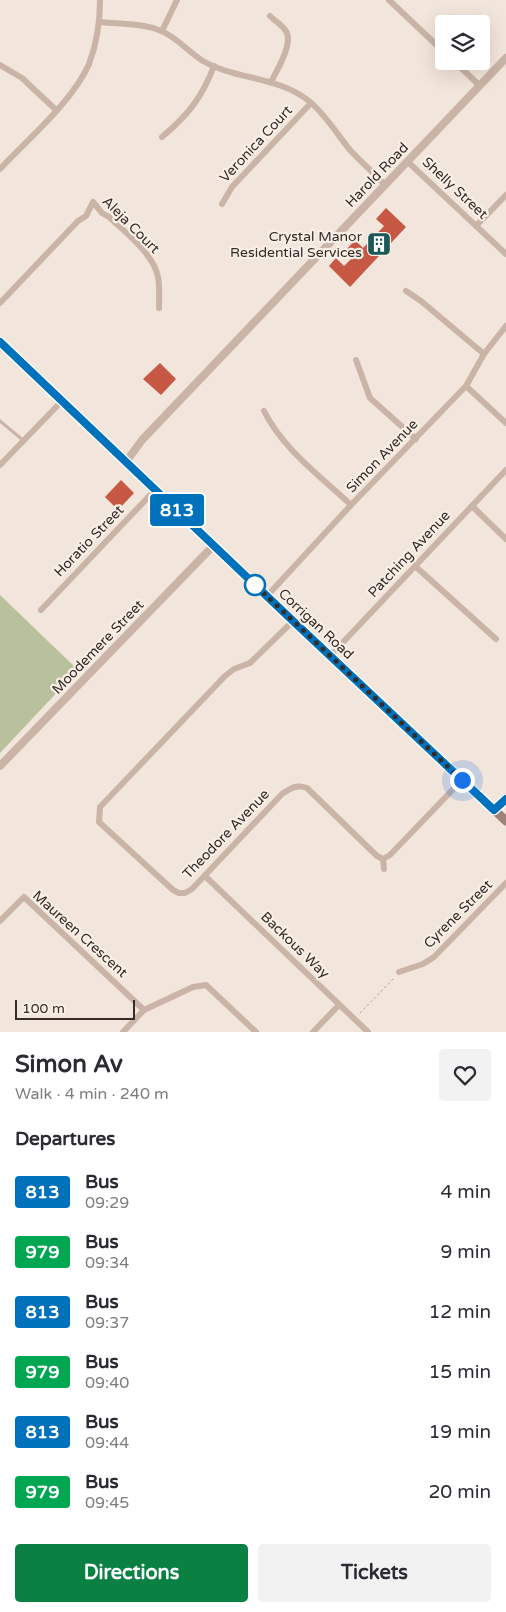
<!DOCTYPE html>
<meta charset="utf-8">
<style>
body{margin:0;font-family:"Varela Round",sans-serif;background:#f2f2f3;color:#2b2b33;height:100vh;display:flex;flex-direction:column;font-size:19px;white-space:nowrap}
*{box-sizing:border-box;margin:0}
p{font-size:16px;color:#7c7c81}
.icon{flex:none;width:28px;height:28px;fill:none;stroke:currentColor;stroke-width:2;stroke-linecap:round;stroke-linejoin:round}
.map{position:relative;height:1032px;overflow:hidden}
.details{display:flex;flex-direction:column;background:#fff;flex:1}
.details>*{flex:none}
.badge{padding:0 10px;border-radius:4px;font-size:18px;line-height:32px}
.tools{position:absolute;left:435px;top:15px;display:grid;gap:10px}
.tools a{display:grid;place-items:center;width:55px;height:55px;border-radius:5px;background:#fff;box-shadow:0 5px 20px #0002;font-size:25px}
.scale{position:absolute;left:15px;bottom:12px;width:120px;box-sizing:border-box;padding-left:5px;border:2px solid #362b27;border-top:0;font-size:14px;line-height:18px;white-space:nowrap;color:#362b27;-webkit-text-stroke:4px #f9efe7;paint-order:stroke}
.you{position:absolute;width:25px;height:25px;margin:-12px;border:4px solid #fff;border-radius:50%;background:#1a73e8;box-shadow:0 0 0 8px #1a73e833}
.map>.badge{position:absolute;translate:-50% -50%;box-shadow:0 0 0 2px #fff}
h2{padding:0 15px;font-size:19px;line-height:45px}
.round{display:grid;place-items:center;flex:none;width:52px;height:52px;border-radius:5px;background:#f2f2f3}
.headline{display:flex;align-items:center;justify-content:space-between;height:85px;padding:0 15px}
h1{font-size:24px;font-weight:700;line-height:38px}
.cta{display:flex;gap:10px;margin-top:auto;padding:10px 15px}
.cta a{flex:1;height:58px;border-radius:5px;background:#0b8043;color:#fff;font-size:20px;font-weight:700;line-height:58px;text-align:center}
.cta a+a{background:#f2f2f3;color:#2b2b33}
ul{padding:0;list-style:none}
li{display:flex;align-items:center;gap:15px;height:60px;padding:0 15px}
li div{flex:1}
li b{display:block;font-size:19px}
li em{font-style:normal}
li .badge{min-width:55px;font-weight:700;text-align:center}
.map>svg:first-child{display:block}
.green{fill:#b8c19b}
.building{fill:#c65844}
.lines{fill:none;stroke-linecap:round;stroke-linejoin:round}
.path{stroke:#b69d91;stroke-width:1;stroke-dasharray:2.5 2.5;stroke-linecap:butt}
.service{stroke:#cab4a7;stroke-width:3}
.minor{stroke:#cab4a7;stroke-width:6}
.tertiary{stroke:#cab4a7;stroke-width:8}
.secondary{stroke:#9e8278;stroke-width:9}
.line-casing{stroke:#fff;stroke-width:11}
.line{stroke:#0072bc;stroke-width:8}
.walk{stroke:#362b27;stroke-width:5;stroke-dasharray:0 9}
.stop-dot{fill:#fff;stroke:#0072bc;stroke-width:2.5}
.labels{text-anchor:middle;dominant-baseline:central;stroke-width:4.5;stroke-linejoin:round;paint-order:stroke}
.street-label{font-size:14px;fill:#362b27;stroke:#f9efe7}
.poi-label{font-size:14px;fill:#362b27;stroke:#f9efe7;text-anchor:end}
</style>
<div class="map">
<svg width="506" height="1032" viewBox="0 0 506 1032">
<rect width="100%" height="100%" fill="#f2e5db"/>
<polygon class="green" points="0,595 78,670 0,753"/>
<g class="building">
<polygon points="386,208 406,227 350,287 329,266 336,258 344,266 353,257 346,250 355,240 363,248 384,226 376,219"/>
<polygon points="160,363 176,379 161,395 143,379"/>
<polygon points="121,480 134,493 118,510 105,497"/>
</g>
<g class="lines">
<polyline class="path" points="360,1013 394,978"/>
<polyline class="service" points="0,421 24,441"/>
<g class="minor">
<polyline points="389,0 444,52"/>
<path d="M270,16C275,21 284,26 287,33C292,46 277,70 271,82"/>
<path d="M100,22C118,24 139,23 156,29C175,35 187,51 203,61C236,80 278,76 309,101C326,115 336,133 350,150C361,162 374,173 385,185"/>
<polyline points="162,31 177,0"/>
<polyline points="454,61 480,86"/>
<polyline points="0,65 22,78 56,110"/>
<path d="M162,137C187,116 202,98 214,66"/>
<polyline points="408,162 506,254"/>
<path d="M0,169C28,139 73,101 89,64C97,43 100,22 100,0"/>
<polyline points="222,204 232,187 311,103"/>
<polyline points="476,226 506,195"/>
<polyline points="406,291 421,301 484,354"/>
<path d="M0,303L78,221L86,216L93,202L102,213L109,217C126,233 153,253 158,277C160,287 159,298 159,308"/>
<polyline points="356,360 370,398 416,439"/>
<polyline points="466,386 506,423"/>
<path d="M264,411C283,449 320,476 351,505"/>
<polyline points="0,465 62,401"/>
<polyline points="472,506 506,539"/>
<polyline points="415,566 496,639"/>
<polyline points="267,596 351,505 466,386 484,354 506,326"/>
<polyline points="41,610 155,490"/>
<path d="M293,621L250,663L234,669L225,676L100,807L99,822L173,890L179,893H185L192,889L282,794C291,788 296,784 307,788L377,856L383,859L390,855L462,780"/>
<polyline points="330,656 506,470"/>
<polyline points="383,859 384,869"/>
<polyline points="205,876 368,1032"/>
<polyline points="0,921 24,897 144,1010"/>
<polyline points="399,972 423,964 434,957 506,883"/>
<polyline points="123,1032 144,1010 193,987 206,985 256,1032"/>
<polyline points="313,1032 339,1005"/>
</g>
<g class="tertiary">
<polyline points="126,462 142,440 506,58"/>
<polyline points="0,766 214,545"/>
</g>
<g class="secondary">
<polyline points="0,342 293,621 506,821"/>
<polyline points="494,810 506,798"/>
</g>
</g>
<g class="lines">
<defs>
<polyline id="line" points="0,342 293,621 494,810 506,799"/>
</defs>
<use href="#line" class="line-casing"/>
<use href="#line" class="line"/>
<polyline class="walk" points="255,585 253,583 462,780"/>
</g>
<defs>
<symbol id="building-square" viewBox="-11 -11 22 22"><rect x="-9" y="-9" width="18" height="18" rx="4" fill="#1d5857" stroke="#f9efe7"/><path d="M-4-6H4V6H1V3H-1V6H-4ZM-2.5-4.3h1.7v1.8h-1.7ZM.8-4.3h1.7v1.8H.8ZM-2.5-1h1.7V.8h-1.7ZM.8-1h1.7V.8H.8Z" fill="#fff"/></symbol>
</defs>
<g fill-rule="evenodd">
<use href="#building-square" x="365" y="230" width="28" height="28"/>
</g>
<circle class="stop-dot" cx="255" cy="585" r="10"/>
<g class="labels">
<g class="street-label">
<text transform="translate(256 144) rotate(-47)">Veronica Court</text>
<text transform="translate(377 175) rotate(-46)">Harold Road</text>
<text transform="translate(455 188) rotate(43)">Shelly Street</text>
<text transform="translate(131 225) rotate(45)">Aleja Court</text>
<text transform="translate(382 456) rotate(-46)">Simon Avenue</text>
<text transform="translate(89 541) rotate(-46)">Horatio Street</text>
<text transform="translate(409 554) rotate(-47)">Patching Avenue</text>
<text transform="translate(316 624) rotate(43)">Corrigan Road</text>
<text transform="translate(98 647) rotate(-46)">Moodemere Street</text>
<text transform="translate(226 834) rotate(-46)">Theodore Avenue</text>
<text transform="translate(458 914) rotate(-45)">Cyrene Street</text>
<text transform="translate(80 934) rotate(42)">Maureen Crescent</text>
<text transform="translate(295 945) rotate(44)">Backous Way</text>
</g>
<g class="poi-label">
<text x="362" y="236">Crystal Manor<tspan x="362" dy="16">Residential Services</tspan></text>
</g>
</g>
</svg>
<div class="tools">
<a><svg class="icon" aria-label="layers" viewBox="0 0 24 24"><path d="M12 4l9 5-9 5-9-5zM3 14l9 5 9-5"/></svg></a>
</div>
<div class="scale">100 m</div>
<div class="you" style="left:462px;top:780px"></div>
<b class="badge" style="left:177px;top:510px;background:#0072bc;color:#fff">813</b>
</div>
<section class="details">
<div class="headline"><div><h1>Simon Av</h1><p>Walk · 4 min · 240 m</p></div><a class="round"><svg class="icon" aria-label="heart" viewBox="0 0 24 24"><path d="M12 20l-8-8c-3-5 5-10 8-4 3-6 11-1 8 4z"/></svg></a></div>
<h2>Departures</h2>
<ul>
<li><span class="badge" style="background:#0072bc;color:#fff">813</span><div><b>Bus</b><p>09:29</p></div><em>4 min</em></li>
<li><span class="badge" style="background:#00a651;color:#fff">979</span><div><b>Bus</b><p>09:34</p></div><em>9 min</em></li>
<li><span class="badge" style="background:#0072bc;color:#fff">813</span><div><b>Bus</b><p>09:37</p></div><em>12 min</em></li>
<li><span class="badge" style="background:#00a651;color:#fff">979</span><div><b>Bus</b><p>09:40</p></div><em>15 min</em></li>
<li><span class="badge" style="background:#0072bc;color:#fff">813</span><div><b>Bus</b><p>09:44</p></div><em>19 min</em></li>
<li><span class="badge" style="background:#00a651;color:#fff">979</span><div><b>Bus</b><p>09:45</p></div><em>20 min</em></li>
</ul>
<div class="cta"><a>Directions</a><a>Tickets</a></div>
</section>
